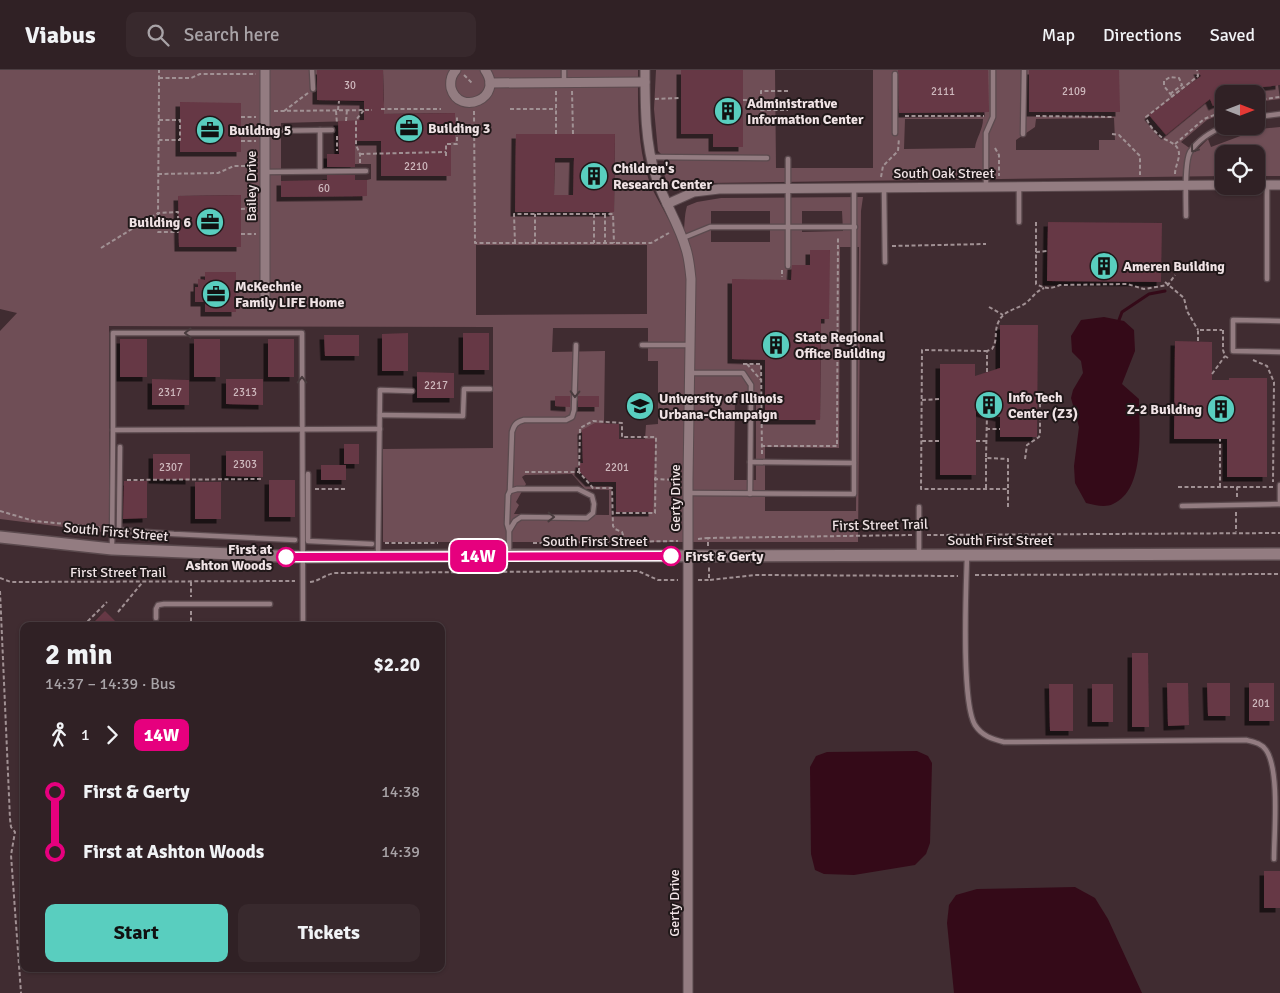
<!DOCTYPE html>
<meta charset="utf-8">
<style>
body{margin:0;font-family:Signika,sans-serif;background:#38292d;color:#f1f3f6;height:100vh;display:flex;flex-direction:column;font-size:19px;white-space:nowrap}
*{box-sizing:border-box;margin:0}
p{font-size:16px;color:#a8a3a7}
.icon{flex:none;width:28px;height:28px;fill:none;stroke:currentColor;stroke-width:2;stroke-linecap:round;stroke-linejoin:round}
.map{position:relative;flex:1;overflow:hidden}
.panel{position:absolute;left:20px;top:552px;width:425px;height:350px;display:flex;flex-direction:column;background:#302125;border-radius:10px;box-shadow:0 1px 4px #0004,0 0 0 1px #4b3e42}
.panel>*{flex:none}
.badge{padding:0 10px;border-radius:8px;font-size:18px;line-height:32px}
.needle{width:32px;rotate:90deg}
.buttons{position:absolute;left:1215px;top:15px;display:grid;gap:10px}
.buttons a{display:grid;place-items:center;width:50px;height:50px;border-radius:10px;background:#302125;box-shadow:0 1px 4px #0004,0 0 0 1px #4b3e42;font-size:25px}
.map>.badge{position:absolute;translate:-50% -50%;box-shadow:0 0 0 2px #fff}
.legs{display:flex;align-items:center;gap:8px;height:55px;padding:0 25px;font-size:16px}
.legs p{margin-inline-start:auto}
.headline{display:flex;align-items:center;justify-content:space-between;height:85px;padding:0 25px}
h1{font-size:28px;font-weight:700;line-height:38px}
.primary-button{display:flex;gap:10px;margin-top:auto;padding:10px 25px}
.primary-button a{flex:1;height:58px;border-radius:10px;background:#59cebf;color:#111;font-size:20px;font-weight:700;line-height:58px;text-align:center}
.primary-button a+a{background:#38292d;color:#f1f3f6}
ul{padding:0 25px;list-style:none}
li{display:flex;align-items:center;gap:18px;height:60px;font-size:19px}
li i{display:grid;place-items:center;width:8px;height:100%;margin:0 6px;background:currentColor}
li i::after{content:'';width:12px;height:12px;margin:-6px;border:4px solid;border-radius:50%;background:#302125}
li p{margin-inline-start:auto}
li:first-child i{background:linear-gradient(#0000 50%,currentColor 0)}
li:last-child i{background:linear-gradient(currentColor 50%,#0000 0)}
header{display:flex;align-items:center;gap:30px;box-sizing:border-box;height:70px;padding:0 25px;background:#302125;border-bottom:1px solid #4b3e42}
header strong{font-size:24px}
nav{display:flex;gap:28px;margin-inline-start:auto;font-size:18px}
.search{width:350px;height:45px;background:#38292d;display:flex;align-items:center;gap:12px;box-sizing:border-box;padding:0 18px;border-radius:10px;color:#a8a3a7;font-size:19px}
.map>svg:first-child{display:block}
.green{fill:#6f4e56;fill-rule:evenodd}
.water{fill:#340a18}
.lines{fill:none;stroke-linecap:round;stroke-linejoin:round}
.stream{stroke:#340a18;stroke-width:3}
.building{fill:#663744;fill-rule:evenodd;filter:url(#shadow)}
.service-casing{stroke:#5b4a4e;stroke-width:7}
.minor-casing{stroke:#5b4a4e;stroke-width:11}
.tertiary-casing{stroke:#5b4a4e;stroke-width:14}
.path{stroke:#a19194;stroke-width:2;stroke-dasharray:4 2.5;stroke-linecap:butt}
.service{stroke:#937c81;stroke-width:4.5}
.minor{stroke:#937c81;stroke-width:9}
.tertiary{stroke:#937c81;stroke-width:11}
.oneway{stroke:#483b3d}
.line-1-casing{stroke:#fff;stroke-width:11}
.line-1{stroke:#e6007e;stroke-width:8}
.stop-1-dot{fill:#fff;stroke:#e6007e;stroke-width:2.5}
.labels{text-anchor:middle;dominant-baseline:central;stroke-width:4;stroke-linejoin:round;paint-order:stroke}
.number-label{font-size:11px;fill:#ceb8bd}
.poi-label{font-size:14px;font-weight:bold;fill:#f0e3e5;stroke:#201819;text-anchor:start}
.street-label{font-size:14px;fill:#f0e3e5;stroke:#201819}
.stop-label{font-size:14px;font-weight:bold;fill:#f0e3e5;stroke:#201819;text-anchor:end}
</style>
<header>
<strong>Viabus</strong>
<div class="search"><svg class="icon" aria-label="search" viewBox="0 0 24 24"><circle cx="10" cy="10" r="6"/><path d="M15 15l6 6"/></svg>Search here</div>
<nav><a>Map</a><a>Directions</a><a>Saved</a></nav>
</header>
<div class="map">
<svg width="1280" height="923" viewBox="0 0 1280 923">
<defs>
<filter id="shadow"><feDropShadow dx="-4.5" dy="4.5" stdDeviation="0" flood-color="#0009"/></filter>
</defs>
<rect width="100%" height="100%" fill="#402c31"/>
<g class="green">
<path d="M0,0H317V30L372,32V44H364V71L455,72V43L381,44L384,30L383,0H638C638,34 637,71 647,104C650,116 657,128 663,139C669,150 673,159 683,167C685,156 684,146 687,136L697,132L721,128L863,127L861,141L858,472H383V379L493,378V257L109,256V454L107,459L103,462L0,449V261L17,243L0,239ZM180,33H240V82H180ZM354,51L355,94H371V109L367,110V126H281V53ZM516,64H615L614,142H516ZM241,125V176L179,177L178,126ZM711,141H770V172H711ZM802,141H842L843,161L802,162ZM647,175V244L476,245V175ZM840,177H859L856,441H765V377L839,378ZM810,180L821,262L820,350H765V290L732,289V210H791L792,195H810ZM553,258H648V291H658V354L646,355L645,369H655L653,442H616V412L583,393V360L604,353L605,281L552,282ZM735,327H756V410H734ZM572,404L585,419L609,420V445L514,444L519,435L516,432L526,414L522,407L525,405Z"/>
<path d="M656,0H681L682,64H700V45L713,37V76L743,77V0H775L776,98H873V0H1200L1201,6L1150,45L1166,65L1210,29L1224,31V43L1207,50L1181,72L1195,82L1208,69L1211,77L1259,59L1280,57V106H1256V84H1224V106L707,113L682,119L674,120L667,112L664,104L668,103L661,84L658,81L654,39ZM1114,48L1115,70H1099V80H1016V70L1035,57L1036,49ZM905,49H983C983,60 976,68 975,78L904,79Z"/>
<polygon points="1278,15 1280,29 1256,32 1256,24 1224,24 1223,22"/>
<polygon points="555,88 574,88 573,125 554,125"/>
</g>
<g class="water">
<path d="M1104,247L1124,251L1134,260L1135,281L1122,314L1139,329C1139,357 1146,420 1113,434C1105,438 1095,435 1086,433L1075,413L1074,396L1079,357L1071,328L1073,320L1083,303L1081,291L1072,282L1071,266L1081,250Z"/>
<polygon points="917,681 928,686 932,693 930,773 926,784 915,795 854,805 824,804 815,800 811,784 810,697 816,686 827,682"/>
<polygon points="1075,817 1095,828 1108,849 1142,923 954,923 947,853 949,835 956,825 977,819"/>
</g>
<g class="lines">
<polyline class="stream" points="1119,250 1122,242 1149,224 1165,221"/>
</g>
<g class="building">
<polygon points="317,0 383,0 384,44 455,43 455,72 451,72 451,106 381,106 381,71 355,71 355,97 327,97 327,84 339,84 338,51 364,50 364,31 317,30"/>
<polygon points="681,0 743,0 743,77 713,77 713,64 681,64"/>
<polygon points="898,0 988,0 989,42 899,43"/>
<polygon points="1029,0 1119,0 1120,42 1029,42"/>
<polygon points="1198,0 1280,0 1280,15 1223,22 1224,31 1213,36 1210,29 1166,65 1149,45 1201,6"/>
<polygon points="180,32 241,33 241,82 180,82"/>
<path d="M516,64H615L614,142H515ZM555,88H574L573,125H554Z"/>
<polygon points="327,105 355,105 355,110 367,110 367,126 281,127 281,111 327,110"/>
<polygon points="241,125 241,177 179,177 178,126"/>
<polygon points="1048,152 1162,153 1161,212 1047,211"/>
<polygon points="810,180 830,180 829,249 821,249 820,350 765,350 765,290 732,289 732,209 791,210 792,195 810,195"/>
<polygon points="205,202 236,202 236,242 205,242 205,232 195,232 195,217 198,217 198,209 205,210"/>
<polygon points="1000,255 1038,255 1037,367 1000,367 1000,347 976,341 976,405 940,405 940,294 975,294 975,306 1000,298"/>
<polygon points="408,263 408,301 382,301 382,264"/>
<rect x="463" y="263" width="26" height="37"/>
<polygon points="324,265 359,265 359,286 325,286"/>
<rect x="120" y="269" width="27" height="38"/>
<rect x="194" y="269" width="26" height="38"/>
<rect x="268" y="269" width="26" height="38"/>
<polygon points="1175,271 1212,272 1212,310 1229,310 1229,308 1267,308 1267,407 1227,407 1227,369 1174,369"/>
<polygon points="417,302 454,303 454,328 417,328"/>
<polygon points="152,309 189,310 189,335 152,335"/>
<polygon points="226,309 263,309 263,335 226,334"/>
<polygon points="555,326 570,326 570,337 555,336"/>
<rect x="578" y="326" width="21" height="11"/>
<polygon points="595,353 619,354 619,369 655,369 653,442 616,442 616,412 590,412 579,401 580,393 583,393 582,360"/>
<rect x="344" y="374" width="15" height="20"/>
<polygon points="226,381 263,381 263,407 226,406"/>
<polygon points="153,384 190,384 190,410 153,409"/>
<rect x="321" y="395" width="25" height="15"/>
<rect x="269" y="410" width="26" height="37"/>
<polygon points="124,411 147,411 147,448 123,449"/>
<rect x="195" y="412" width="26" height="37"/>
<polygon points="105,541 120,556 90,556"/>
<polygon points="1132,583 1148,583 1149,657 1132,657"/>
<polygon points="1167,613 1188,613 1189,655 1168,656"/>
<polygon points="1207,613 1230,613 1230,646 1208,646"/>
<rect x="1249" y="613" width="25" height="38"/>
<polygon points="1049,614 1073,614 1073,661 1050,661"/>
<rect x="1092" y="614" width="21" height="38"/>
<rect x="1264" y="801" width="16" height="37"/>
</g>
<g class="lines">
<defs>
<g id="service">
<polyline points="312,0 313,19"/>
<polyline points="564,0 564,13"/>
<polyline points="1256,47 1280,44"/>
<polyline points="320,60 320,101"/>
<polyline points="265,61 332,60"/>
<polyline points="895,63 895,4"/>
<polyline points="1023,64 1024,0"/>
<polyline points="650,87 767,88"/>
<polyline points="265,102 366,101"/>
<polyline points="1267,116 1267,209"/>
<polyline points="986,117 986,63 993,47 993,0"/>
<polyline points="884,118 885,192"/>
<path d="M1186,146C1186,132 1184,93 1190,82C1198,70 1212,61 1225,56"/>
<polyline points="1019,152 1019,117"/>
<polyline points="683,168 710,157 855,157"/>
<polyline points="788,196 788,89"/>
<polyline points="1280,251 1233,250 1233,281 1280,282"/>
<polyline points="642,275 690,275"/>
<polyline points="690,303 743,303 751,315 750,424"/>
<polyline points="380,345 463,346 464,319 490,319"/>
<polyline points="113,360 113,263 302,263 303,556"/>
<polyline points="120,377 119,460 174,464 295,470"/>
<polyline points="750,392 854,393"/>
<polyline points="308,404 308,471 372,474"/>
<path d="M510,421L512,362C514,355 516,352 524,350H566L572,347L574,340L576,275"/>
<polyline points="688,423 854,424 854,118"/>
<polyline points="1280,434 1280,415"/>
<polyline points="1182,436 1280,434"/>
<polyline points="919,437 919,483"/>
<polyline points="509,461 515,451 521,447 587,448 593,443 594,434 592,426 578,419 517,419 510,421 508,425 507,454 509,461 509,484"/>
<polyline points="112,477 113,360 380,359"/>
<polyline points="378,486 380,320 412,321"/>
<path d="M967,486C966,519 961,632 975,655C982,666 992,669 1004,672L1246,670C1254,672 1261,673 1266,680C1280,700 1274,764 1274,789"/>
<polyline points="156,548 156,539 158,535 164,534 270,534"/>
</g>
<g id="minor">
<polyline points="265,0 265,233"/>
<path d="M456,0C451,5 450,11 451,18C459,47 505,28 485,0"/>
<path d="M645,0C645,36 645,73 656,107C664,132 679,154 686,179C689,188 690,199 691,209L688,410V923"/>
<polyline points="490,13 645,12"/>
<polyline points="1256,115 1280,115"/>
<polyline points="667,134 694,122 719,119 1224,115"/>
</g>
<polyline id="tertiary" points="0,467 112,479 302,487 509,485 708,486 1280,484"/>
</defs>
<use href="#service" class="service-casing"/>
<use href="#minor" class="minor-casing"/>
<use href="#tertiary" class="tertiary-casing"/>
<g class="path">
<polyline points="464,5 472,13"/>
<polyline points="159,8 191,8 200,4 256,4"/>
<polyline points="556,21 556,64"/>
<polyline points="572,21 573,64"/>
<polyline points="788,21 761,21 761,40 788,40"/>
<polyline points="1170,24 1182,15 1179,8 1170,7 1164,11 1164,16 1172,26"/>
<polyline points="655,29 681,28"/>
<polyline points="743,30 761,30"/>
<polyline points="1256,30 1280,27"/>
<polyline points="381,39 441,39"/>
<polyline points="510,39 556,39"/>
<polyline points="338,40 339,31"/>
<polyline points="274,41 372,40"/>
<polyline points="284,41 308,23"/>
<polyline points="336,41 337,54"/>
<polyline points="474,41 475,173 651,173 669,163"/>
<polyline points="905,46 984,46"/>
<polyline points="1036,46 1113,47"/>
<polyline points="241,47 256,47"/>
<polyline points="159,50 180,50 180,70 159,70"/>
<polyline points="346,51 347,40"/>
<polyline points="1112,64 1119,65 1140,86 1140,105"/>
<polyline points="337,66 337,81"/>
<polyline points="241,71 256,71"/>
<polyline points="1175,74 1204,49 1224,41"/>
<polyline points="995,78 999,85 999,106"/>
<polyline points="360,84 446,82"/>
<polyline points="446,86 446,74 457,74 457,45"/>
<polyline points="360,93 360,84 356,75 356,50 364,40"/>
<polyline points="158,104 218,103 234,96 255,96"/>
<path d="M1175,104C1175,97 1179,91 1179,84C1179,73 1167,72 1160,66C1154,61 1148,54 1146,47L1198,6L1197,0"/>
<polyline points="881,107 883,96 898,81 899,68"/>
<polyline points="241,139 256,138"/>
<polyline points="594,144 594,173"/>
<polyline points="605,144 605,173"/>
<path d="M1036,152V214C1045,219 1051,219 1060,215L1127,214L1144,219L1168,215L1175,205"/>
<polyline points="241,164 256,164"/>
<polyline points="515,173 514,144 613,144 614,173"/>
<polyline points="535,173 535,144"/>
<polyline points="892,176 986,174"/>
<path d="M101,178L158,143L178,142V162H158C158,108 159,54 159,0"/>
<polyline points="1036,182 1047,181"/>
<polyline points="782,200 782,207"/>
<polyline points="1165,212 1184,228 1187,241 1198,260"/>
<polyline points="989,237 1003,245"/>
<polyline points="1223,260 1223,280 1225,286 1228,288"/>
<polyline points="1198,271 1198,260 1222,260"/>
<polyline points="1253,290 1267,296 1274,312 1273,412"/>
<polyline points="743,294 761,294 762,385"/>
<polyline points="747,294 761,310"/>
<path d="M987,302V281L992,279C998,270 994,262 998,253C1003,240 1016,240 1026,233C1033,227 1035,222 1044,218"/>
<polyline points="1212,304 1225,286"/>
<polyline points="922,330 940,329"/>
<polyline points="1041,333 1050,328"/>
<polyline points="987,344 986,388 1008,389 1008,419 921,419 922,280 987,281"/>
<polyline points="986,359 1000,359"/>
<polyline points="922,371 940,371"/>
<polyline points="976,371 986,371"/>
<polyline points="761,376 837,376 838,166"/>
<polyline points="986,388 986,418"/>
<polyline points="1025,389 1027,375 1039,367 1040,364 1040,322 1037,322"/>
<polyline points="525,402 579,402 593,418 612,418 613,456 615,459 622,462 625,471"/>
<polyline points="579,402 580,358 593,351 622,353 622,367 656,367 655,443 612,443"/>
<polyline points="654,409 679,410"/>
<polyline points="127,410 263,409"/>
<polyline points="1178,417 1273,417"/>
<polyline points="1220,417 1220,369"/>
<polyline points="315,419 347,419"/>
<polyline points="1237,427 1237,417"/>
<polyline points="1008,437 1008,419"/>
<polyline points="0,441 34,451 106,458"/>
<polyline points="1236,442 1236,462"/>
<polyline points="927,465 1280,463"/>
<polyline points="698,469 708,468"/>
<polyline points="385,473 438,473"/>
<polyline points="533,473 678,471"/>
<polyline points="708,476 708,468 912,465"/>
<polyline points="975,505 1280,504"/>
<polyline points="0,508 11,512 295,511"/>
<polyline points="698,510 709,510 709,496"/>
<polyline points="710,510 755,505 958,506"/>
<polyline points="191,512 191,527"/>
<path d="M310,512C319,511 325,505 334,503L638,501L658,510H678"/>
<polyline points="0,521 10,749 11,757 15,762 11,785 21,923"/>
<polyline points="191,541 191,556"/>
<polyline points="118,542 142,513"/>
<polyline points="83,556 107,532"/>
</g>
<use href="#service" class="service"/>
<use href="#minor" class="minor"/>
<use href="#tertiary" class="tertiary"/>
</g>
<defs><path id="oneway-chevron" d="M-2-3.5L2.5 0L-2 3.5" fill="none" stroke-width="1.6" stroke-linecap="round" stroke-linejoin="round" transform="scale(1.25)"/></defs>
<g class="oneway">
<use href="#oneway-chevron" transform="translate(1194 79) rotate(127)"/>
<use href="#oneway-chevron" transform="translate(188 263) rotate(180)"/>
<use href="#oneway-chevron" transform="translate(302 310) rotate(-90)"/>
<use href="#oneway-chevron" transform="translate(575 324) rotate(91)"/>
<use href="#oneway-chevron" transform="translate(551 447) rotate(1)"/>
</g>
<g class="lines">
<defs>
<polyline id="line-1" points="286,487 671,486"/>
</defs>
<use href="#line-1" class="line-1-casing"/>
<use href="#line-1" class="line-1"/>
</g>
<defs>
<symbol id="building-disc" viewBox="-11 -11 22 22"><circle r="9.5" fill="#59cebf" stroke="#201819"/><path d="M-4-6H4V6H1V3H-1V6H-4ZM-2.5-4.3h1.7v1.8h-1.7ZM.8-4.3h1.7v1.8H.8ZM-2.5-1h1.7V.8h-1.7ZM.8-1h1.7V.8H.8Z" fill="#111"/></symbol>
<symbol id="office-disc" viewBox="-11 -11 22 22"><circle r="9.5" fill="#59cebf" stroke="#201819"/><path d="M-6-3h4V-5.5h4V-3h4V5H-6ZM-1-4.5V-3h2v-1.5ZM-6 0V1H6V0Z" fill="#111"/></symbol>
<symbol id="university-disc" viewBox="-11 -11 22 22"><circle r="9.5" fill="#59cebf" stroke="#201819"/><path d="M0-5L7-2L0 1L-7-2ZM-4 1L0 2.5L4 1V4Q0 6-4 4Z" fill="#111"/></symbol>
</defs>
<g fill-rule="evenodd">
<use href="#building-disc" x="712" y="25" width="32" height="32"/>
<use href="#office-disc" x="393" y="42" width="32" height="32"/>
<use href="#office-disc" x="194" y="44" width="32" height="32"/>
<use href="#building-disc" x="578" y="90" width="32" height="32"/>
<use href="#office-disc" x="194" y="136" width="32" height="32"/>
<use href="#building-disc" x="1088" y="180" width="32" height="32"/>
<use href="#office-disc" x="200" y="208" width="32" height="32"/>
<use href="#building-disc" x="760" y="259" width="32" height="32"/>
<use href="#building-disc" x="973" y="319" width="32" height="32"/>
<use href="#university-disc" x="624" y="320" width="32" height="32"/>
<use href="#building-disc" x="1205" y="323" width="32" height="32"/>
</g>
<g class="stop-1-dot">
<circle cx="671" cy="486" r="9"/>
<circle cx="286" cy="487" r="9"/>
</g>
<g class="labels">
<g class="number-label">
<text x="350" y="15">30</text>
<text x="943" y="21">2111</text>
<text x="1074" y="21">2109</text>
<text x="416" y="96">2210</text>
<text x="324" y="118">60</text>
<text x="436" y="315">2217</text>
<text x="170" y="322">2317</text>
<text x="245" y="322">2313</text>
<text x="245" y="394">2303</text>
<text x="171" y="397">2307</text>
<text x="617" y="397">2201</text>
<text x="1261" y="633">201</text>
</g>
<g class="poi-label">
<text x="747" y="33">Administrative<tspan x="747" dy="16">Information Center</tspan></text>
<text x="428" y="58">Building 3</text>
<text x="229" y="60">Building 5</text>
<text x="613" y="98">Children's<tspan x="613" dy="16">Research Center</tspan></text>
<text x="191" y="152" text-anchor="end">Building 6</text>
<text x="1123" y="196">Ameren Building</text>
<text x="235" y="216">McKechnie<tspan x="235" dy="16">Family LIFE Home</tspan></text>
<text x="795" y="267">State Regional<tspan x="795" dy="16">Office Building</tspan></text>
<text x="1008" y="327">Info Tech<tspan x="1008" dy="16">Center (Z3)</tspan></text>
<text x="659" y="328">University of Illinois<tspan x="659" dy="16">Urbana-Champaign</tspan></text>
<text x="1202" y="339" text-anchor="end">Z-2 Building</text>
</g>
<g class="street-label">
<text x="944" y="103">South Oak Street</text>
<text transform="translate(251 116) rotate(-90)">Bailey Drive</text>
<text transform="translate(675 428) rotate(-90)">Gerty Drive</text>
<text transform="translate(880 455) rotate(-1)">First Street Trail</text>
<text transform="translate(116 462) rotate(5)">South First Street</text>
<text x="1000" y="470">South First Street</text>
<text x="595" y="471">South First Street</text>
<text x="118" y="502">First Street Trail</text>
<text transform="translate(674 833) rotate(-90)">Gerty Drive</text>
</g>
<g class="stop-label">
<text x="272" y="479">First at<tspan x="272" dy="16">Ashton Woods</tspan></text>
<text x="685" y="486" text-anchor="start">First &amp; Gerty</text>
</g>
</g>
</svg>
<div class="buttons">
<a><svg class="needle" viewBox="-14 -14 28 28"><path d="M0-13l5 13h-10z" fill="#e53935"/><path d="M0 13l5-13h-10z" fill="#a8a3a7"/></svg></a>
<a><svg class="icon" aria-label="locate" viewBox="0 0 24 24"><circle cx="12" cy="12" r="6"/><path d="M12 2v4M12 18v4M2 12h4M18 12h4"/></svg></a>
</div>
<b class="badge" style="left:478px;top:486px;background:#e6007e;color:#fff">14W</b>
<section class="panel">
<div class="headline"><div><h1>2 min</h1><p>14:37 – 14:39 · Bus</p></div><b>$2.20</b></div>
<div class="legs"><svg class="icon" aria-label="walk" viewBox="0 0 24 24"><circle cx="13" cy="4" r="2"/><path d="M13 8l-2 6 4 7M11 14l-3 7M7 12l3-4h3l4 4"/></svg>1<svg class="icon" aria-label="forward" viewBox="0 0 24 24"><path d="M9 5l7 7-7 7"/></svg><b class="badge" style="background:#e6007e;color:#fff">14W</b></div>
<ul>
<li><i style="color:#e6007e"></i><b>First &amp; Gerty</b><p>14:38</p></li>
<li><i style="color:#e6007e"></i><b>First at Ashton Woods</b><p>14:39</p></li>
</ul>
<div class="primary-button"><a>Start</a><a>Tickets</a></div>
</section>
</div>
